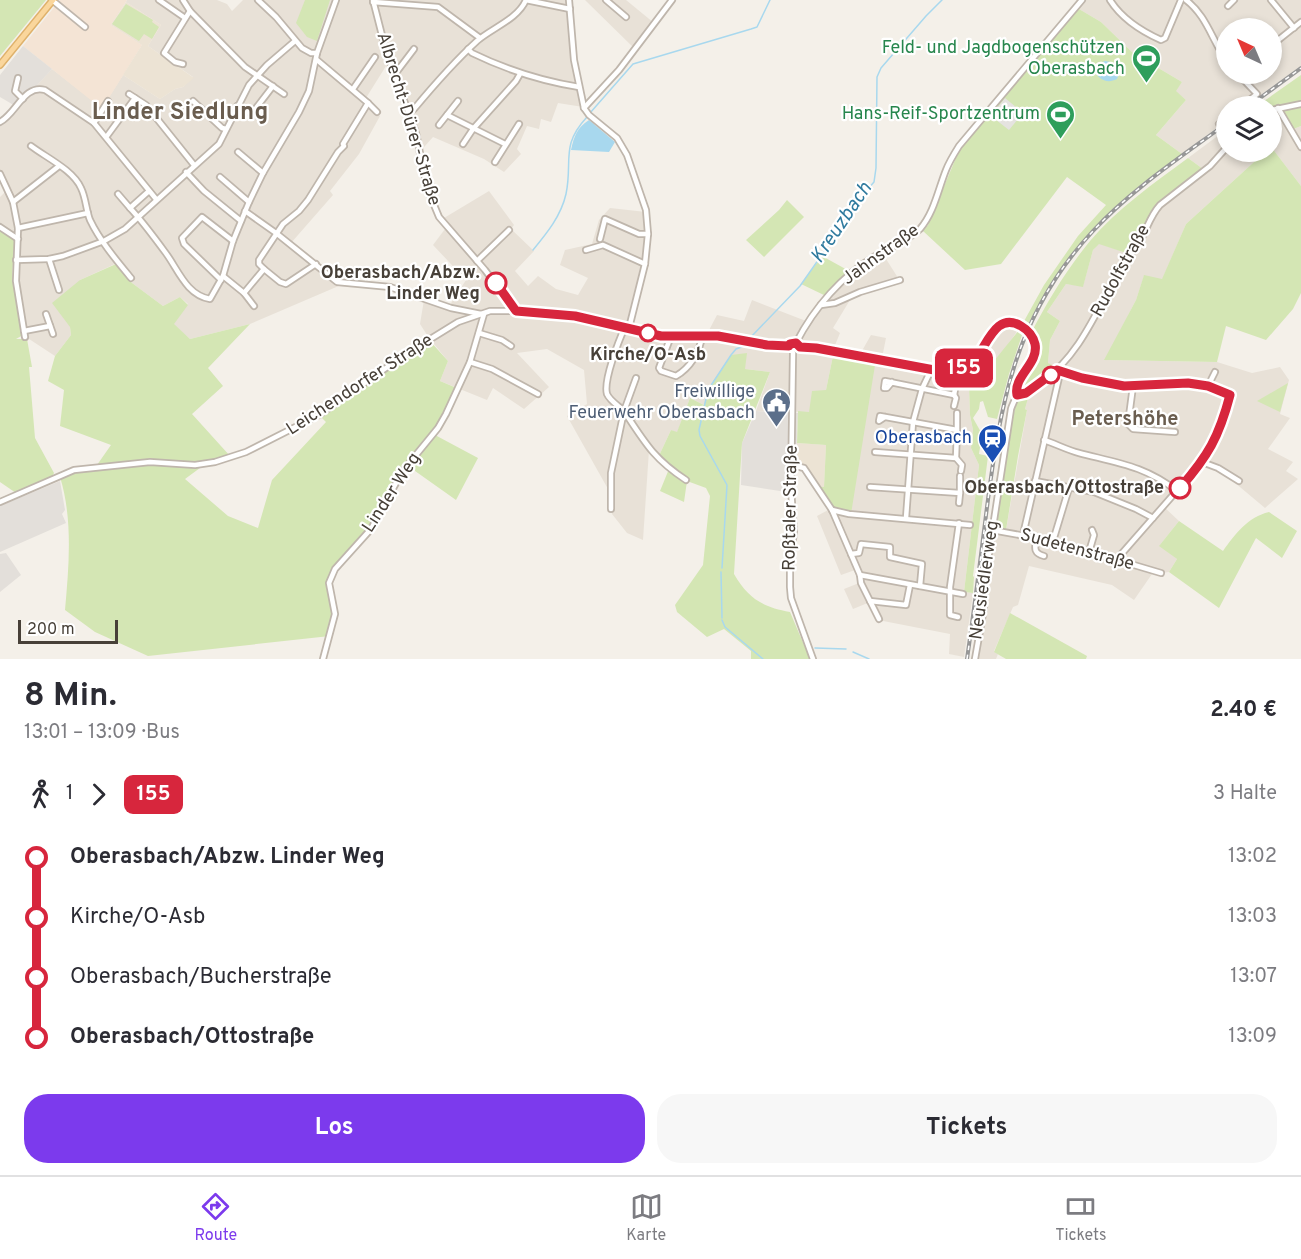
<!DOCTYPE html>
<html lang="de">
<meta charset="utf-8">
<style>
body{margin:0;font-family:Overpass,sans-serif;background:#f7f7f7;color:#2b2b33;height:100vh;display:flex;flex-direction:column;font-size:22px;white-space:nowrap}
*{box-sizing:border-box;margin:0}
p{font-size:20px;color:#7c7c81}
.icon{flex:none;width:33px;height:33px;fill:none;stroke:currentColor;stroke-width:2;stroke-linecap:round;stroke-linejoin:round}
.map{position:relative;height:659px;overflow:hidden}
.side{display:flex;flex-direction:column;background:#fff;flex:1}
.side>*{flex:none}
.badge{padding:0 12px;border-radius:9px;font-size:21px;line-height:39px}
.needle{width:39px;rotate:316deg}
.tools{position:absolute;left:1216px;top:18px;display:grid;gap:12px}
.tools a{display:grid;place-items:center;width:66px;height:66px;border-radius:50%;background:#fff;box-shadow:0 3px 9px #0003;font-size:30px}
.scale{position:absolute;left:18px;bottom:15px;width:100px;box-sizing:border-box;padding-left:6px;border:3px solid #474038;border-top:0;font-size:16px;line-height:21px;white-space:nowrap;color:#474038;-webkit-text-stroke:4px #fff;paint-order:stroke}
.map>.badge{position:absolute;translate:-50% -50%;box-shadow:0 0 0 3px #fff}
.legs{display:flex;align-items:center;gap:9px;height:66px;padding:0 24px;font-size:20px}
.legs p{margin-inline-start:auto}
.headline{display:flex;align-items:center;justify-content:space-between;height:102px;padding:0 24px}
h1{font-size:33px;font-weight:700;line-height:45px}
.action{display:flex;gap:12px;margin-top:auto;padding:12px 24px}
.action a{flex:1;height:69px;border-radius:24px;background:#7c3aed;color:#fff;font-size:24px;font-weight:700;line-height:69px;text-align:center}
.action a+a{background:#f7f7f7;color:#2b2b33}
ul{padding:0 24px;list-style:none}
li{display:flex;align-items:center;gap:21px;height:60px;font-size:22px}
li i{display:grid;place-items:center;width:9px;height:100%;margin:0 8px;background:currentColor}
li i::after{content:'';width:15px;height:15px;margin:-8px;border:4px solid;border-radius:50%;background:#fff}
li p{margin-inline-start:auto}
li:first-child i{background:linear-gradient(#0000 50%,currentColor 0)}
li:last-child i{background:linear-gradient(currentColor 50%,#0000 0)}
.tabs{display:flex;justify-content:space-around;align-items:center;height:84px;border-top:2px solid #e1e1e2;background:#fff;font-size:16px;color:#7c7c81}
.tabs a{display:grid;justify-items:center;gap:3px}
.tabs .current{color:#7c3aed}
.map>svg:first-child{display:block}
.residential{fill:#e8e1d7;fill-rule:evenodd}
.commercial{fill:#f4e4d5}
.industrial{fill:#e3dfda}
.education{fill:#ece3d4}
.green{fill:#d4e6b4}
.parking{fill:#e5e3e0}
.water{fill:#a8d8ee}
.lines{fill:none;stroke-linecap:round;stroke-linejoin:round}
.stream{stroke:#a8d8ee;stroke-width:1.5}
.minor-casing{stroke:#bfb6ac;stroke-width:8}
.major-casing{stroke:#dfb26c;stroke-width:8}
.minor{stroke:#fff;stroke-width:4.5}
.major{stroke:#fad69c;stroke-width:5}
.rail-casing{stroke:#979797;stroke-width:4}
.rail{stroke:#fff;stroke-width:1.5;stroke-dasharray:4.5;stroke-linecap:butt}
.line-1-casing{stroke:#fff;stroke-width:14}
.line-1{stroke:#d7263d;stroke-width:9}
.stop-1-dot{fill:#fff;stroke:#d7263d;stroke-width:3}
.labels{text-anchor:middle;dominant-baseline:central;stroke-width:4.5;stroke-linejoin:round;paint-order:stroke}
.leisure-label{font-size:18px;fill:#27864d;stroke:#fff;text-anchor:end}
.street-label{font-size:18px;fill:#474038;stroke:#fff}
.stop-label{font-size:18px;font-weight:bold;fill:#474038;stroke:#fff;text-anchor:end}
.service-label{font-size:18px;fill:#4e5e75;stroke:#fff;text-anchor:end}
.transit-label{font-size:18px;fill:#164399;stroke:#fff;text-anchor:end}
.water-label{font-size:20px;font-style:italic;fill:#307b9f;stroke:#fff}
.neighbourhood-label{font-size:20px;font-weight:bold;fill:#6a5d4f;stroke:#fff}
.district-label{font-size:24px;font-weight:bold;fill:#6a5d4f;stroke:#fff}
</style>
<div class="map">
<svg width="1301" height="659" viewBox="0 0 1301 659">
<rect width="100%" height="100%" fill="#f4f0e9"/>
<g class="residential">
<polygon points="127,0 217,0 227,4 232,11 243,0 570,0 577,70 583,107 558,103 551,122 541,119 539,129 527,126 517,149 521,154 504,172 484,159 433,137 417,155 407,115 386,66 366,98 380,116 359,154 330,191 333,195 291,243 317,263 341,285 250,324 190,339 173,324 188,304 180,297 163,306 132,283 115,264 80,280 70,327 71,335 55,356 23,335 12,276 15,239 0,230 0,197 7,190 0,172 0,125 52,69 102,108 123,75 160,99 175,89 183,87 193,77 148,46 161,25 126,2"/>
<polygon points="585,0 626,0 654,23 635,49"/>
<path d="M1085,0H1301V66L1245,106H1227V120L1182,154L1156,135L1186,100L1175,91L1182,82L1133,53L1101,22L1079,9ZM1227,28H1272V74H1227Z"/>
<polygon points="1279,107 1291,130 1301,126 1301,186 1272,148 1272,108"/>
<polygon points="1227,129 1227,152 1265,152 1186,224 1162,280 1144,276 1136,300 1105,360 1217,362 1252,373 1280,367 1289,380 1280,414 1290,418 1268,449 1293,462 1286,471 1298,479 1265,508 1228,477 1202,464 1164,507 1179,521 1160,545 1177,559 1169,572 1152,574 1134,600 1112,585 1029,566 1018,605 1013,607 994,651 998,654 996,659 972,659 990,527 1006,530 1027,410 1025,409 1032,384 1054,366 1048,363 1050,340 1060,321 1047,312 1066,284 1083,286 1093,250 1099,243 1129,254 1156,205 1203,169 1188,158"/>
<polygon points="489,191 514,225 511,229 534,251 515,271 528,286 538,276 556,289 578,295 588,278 560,265 565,250 592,244 599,220 610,208 646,212 647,262 630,327 668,334 707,334 717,315 744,321 752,300 806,321 826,296 881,251 900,281 853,295 833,328 840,333 833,350 834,351 826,390 809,412 756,411 770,372 745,369 704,405 690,398 677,433 671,430 657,460 649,450 643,540 627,533 612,514 608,489 567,416 587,404 584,370 547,349 517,353 549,387 524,409 493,388 487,400 440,381 448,361 429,338 420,324 424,300 448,308 466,280 433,245 445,229 439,221"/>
<polygon points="1005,319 1023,323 1023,332 1018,330 995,363 974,384 965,380 969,386 970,415 973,430 971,448 979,465 964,592 973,593 964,657 949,654 950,634 878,620 870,602 853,609 844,589 859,583 855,570 841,575 817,516 830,509 859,356 871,335 886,338 882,358 951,371 966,362 975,353 986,332"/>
</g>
<polygon class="commercial" points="60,0 127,0 111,25 142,45 102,109 23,46"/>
<g class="industrial">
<polygon points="23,46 52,69 17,107 0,97 0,75"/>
<polygon points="756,411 798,413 796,459 804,468 794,470 793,493 741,485 742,443"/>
<polygon points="60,481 65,510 62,514 66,523 0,552 0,506"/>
<polygon points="6,553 21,575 0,592 0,554"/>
</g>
<g class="education">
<polygon points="126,2 161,25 148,46 194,78 183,87 175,89 160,99 123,75 142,45 111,25"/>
<polygon points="797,443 826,445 824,487 816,486 803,466 796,459"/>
</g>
<g class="green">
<polygon points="0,0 46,0 0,56"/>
<polygon points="305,0 330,0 317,41 307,37 296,23"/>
<polygon points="126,4 153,20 152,22 159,27 152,39 144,34 139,41 112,24"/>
<path d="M1079,9L1101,22L1133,53L1182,82L1176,91L1186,100L1156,135L1182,154C1114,201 1065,250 1028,325L1023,323L1044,285L1078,236L1106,205L1067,177L1001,264L965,270L923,231L928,225L955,160L964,142Z"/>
<polygon points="1301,75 1301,126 1291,130 1279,107 1257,106"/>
<polygon points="1272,148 1301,186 1301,293 1293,309 1266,340 1226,326 1217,362 1104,360 1136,300 1144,275 1162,279 1186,224 1265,152 1272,152"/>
<path d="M1188,158L1203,169L1156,205L1129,254L1099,244L1093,250L1083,287L1066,284L1047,312L1060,321L1050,340L1048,363L1055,366L1032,384L1025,409L1027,410L1018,456L1006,530L990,527L1000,457L1004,458L1019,390L1038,358V345L1032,331C1049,299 1067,269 1090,241C1117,209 1154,183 1188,158Z"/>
<polygon points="787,200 804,217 764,257 746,240 779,210"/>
<polygon points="0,230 15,239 12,276 23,335 16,339 27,339 32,367 29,367 35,438 54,473 52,477 16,493 0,482"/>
<polygon points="822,256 851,272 826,296 801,284"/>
<polygon points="116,264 132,283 163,306 180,297 188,305 174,324 190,339 250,324 208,368 223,386 192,414 230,456 195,464 146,461 97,465 111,445 60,426 64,390 48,381 55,356 71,335 70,327 52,303 80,280"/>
<polygon points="1019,330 1023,332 1009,374 997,419 988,417 983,401 980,402 979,409 973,418 982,434 979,454 988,456 973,576 974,577 973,593 964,592 979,465 971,448 973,430 970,415 969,386 956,384 955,378 974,384 995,363 994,361"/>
<path d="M430,341L448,361L440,381L459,389L435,435L478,458L456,500L408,466L369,530L344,557L328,579L336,613L330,636L148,656L95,632L65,610C69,566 73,519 60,477C80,470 126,463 148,464C167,465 185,467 204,465L185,479L228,516L258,528L272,480L326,422L320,416Z"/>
<polygon points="834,351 876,359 851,514 830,509 816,486 824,487 826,445 797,443 798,411 809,412 812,391 826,390"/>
<path d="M747,353L745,369L770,372L742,443L734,574C748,598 762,607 790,612L810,659H751V651L724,629L707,637L677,612L675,605L703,565L710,496L706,488L687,481L684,502L660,491L669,469L657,460L671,430L677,432L690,398L704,405L708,389L731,355Z"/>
<polygon points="1288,383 1280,412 1257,401"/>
<path d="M1269,512L1297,531L1282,558L1256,538L1219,608L1169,572L1177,559L1159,546L1179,521L1223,551C1235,534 1248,517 1269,512Z"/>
<polygon points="1010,613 1087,656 1086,659 1006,659 994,652"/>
</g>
<polygon class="parking" points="1005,98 1023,113 1009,130 991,116"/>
<g class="water">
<path d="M1105,61L1111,62L1119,74L1117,79C1107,84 1098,80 1094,69L1098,64Z"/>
<path d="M589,120L615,142L609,152L571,150C574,136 577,128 589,120Z"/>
</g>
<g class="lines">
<g class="stream">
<polyline points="590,113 633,64 751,29 757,27 770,0"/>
<path d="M533,250C547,233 561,216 566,194C573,161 560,146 587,117"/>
<polyline points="749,339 800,286 835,236 852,207 874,182 876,168 877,77 881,68 926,16 942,0"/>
<polyline points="722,568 727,485 700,436 699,430 708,390 731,355 736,349 744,346"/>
<polyline points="721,572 722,618"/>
<polyline points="722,620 725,627 763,659"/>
<polyline points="815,648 846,649"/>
<polyline points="853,652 869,659"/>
</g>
<defs>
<g id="minor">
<polyline points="52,0 85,27"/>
<polyline points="159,0 185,18"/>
<polyline points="183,0 190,11 245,67 284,94"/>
<polyline points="258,0 276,17 302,48 311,53 317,53"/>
<polyline points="373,0 386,51 416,133 427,188 439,217 485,270 516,311"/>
<polyline points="526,0 570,9"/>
<polyline points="569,0 574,60 584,108 589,115 617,138 627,155 646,210 648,234 645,264 629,328"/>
<polyline points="606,0 626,17"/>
<path d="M1110,0C1122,19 1141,31 1161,40L1165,38L1181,0"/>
<path d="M1186,0C1207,16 1212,41 1227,61"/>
<polyline points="1271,0 1294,28"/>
<polyline points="373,2 438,7 480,38"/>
<polyline points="1228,6 1234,0"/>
<polyline points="1272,45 1301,22"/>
<path d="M468,49L472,53C507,70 541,81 579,87"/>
<polyline points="317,60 368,103 377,112"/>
<polyline points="183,64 175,62 164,53 190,11"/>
<polyline points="395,74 414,49"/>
<polyline points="1238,74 1257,94 1242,106"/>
<polyline points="18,78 15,91 23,99"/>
<polyline points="353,89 375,57"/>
<polyline points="129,94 146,105 194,165"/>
<polyline points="193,101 222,128 226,129"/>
<polyline points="237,106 246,112 253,112 273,86"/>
<polyline points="584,108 619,70 672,0"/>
<polyline points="1278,108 1301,147"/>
<polyline points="1272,110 1301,104"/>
<path d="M409,112L414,109C434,85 454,62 477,41C492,28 518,19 526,0"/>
<polyline points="447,115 505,144"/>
<path d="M0,122C16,114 24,84 45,90L94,123L156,199"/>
<polyline points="94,123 108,101"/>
<polyline points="1219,124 1227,118"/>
<polyline points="439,125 458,101"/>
<polyline points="107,136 135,98"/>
<polyline points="463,144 473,129 516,81 520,74"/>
<path d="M31,146C47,158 73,170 81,188C86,198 86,210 90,220C100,241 117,261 131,278"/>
<polyline points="238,152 263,173"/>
<polyline points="495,162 519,124"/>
<polyline points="186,172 204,191 241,221"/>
<polyline points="0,174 13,202 18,228 16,281 25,337"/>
<polyline points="220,177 249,202"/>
<path d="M149,191L130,208C143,222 154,237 165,252C178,269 186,295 210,299L223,276L233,241L249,202L263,173L299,112L309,91L317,53L336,0"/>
<polyline points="118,194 130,208"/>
<polyline points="13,202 59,166"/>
<polyline points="245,211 276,233 337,282 390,287 451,308 481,314"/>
<polyline points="0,227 18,239"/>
<polyline points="18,228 88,213"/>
<polyline points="600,239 605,219 639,234 648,234"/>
<polyline points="586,250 603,245 645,264"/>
<polyline points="49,259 59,290"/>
<polyline points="16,260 49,259 63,256 104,241 125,229 219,144 249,85 267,65 295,41"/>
<polyline points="477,261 509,230"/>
<polyline points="264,269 280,282 286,284 316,264"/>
<polyline points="223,276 244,293 254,306"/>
<polyline points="221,280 184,244 182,238 202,217 233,241"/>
<polyline points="244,293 264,269 259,264 259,260 283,224 299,211 308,200 338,152 344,146 343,144 368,103"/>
<polyline points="821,305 835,303 860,292 900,280"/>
<polyline points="46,314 53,334"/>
<polyline points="24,331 50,326"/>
<polyline points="479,333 502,340 511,346"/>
<path d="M671,336L659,368L661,371L676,376C690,368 700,352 702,336"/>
<path d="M796,343C814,308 842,275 877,255C891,247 908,241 920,229C934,213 938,190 946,170C949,162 954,154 959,146L1082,0"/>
<path d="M800,347L816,348C842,353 868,357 893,362C911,366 933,374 952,372C987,368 988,309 1020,325C1049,340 1029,361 1019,379C1016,385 1017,391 1016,396C1015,401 1012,405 1011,409L984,586V608L975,659"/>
<polyline points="793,353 791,489 794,531 790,565 790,587 791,598 813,659"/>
<polyline points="470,362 492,369 538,394"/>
<polyline points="1057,370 1082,378 1124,386 1188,383 1208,386 1230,395 1216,438 1202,462 1117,559"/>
<path d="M636,378L624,411C645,443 654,459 686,480"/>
<polyline points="892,382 887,388 884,388 885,381 954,395 956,384"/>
<polyline points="1133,386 1128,424 1133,429 1175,432"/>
<polyline points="1208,386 1215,372"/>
<polyline points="954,395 956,398 954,406"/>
<path d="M1017,395C1026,395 1033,388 1041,383C1080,355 1096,312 1119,271C1125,261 1134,252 1140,241C1147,229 1150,216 1160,205L1210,166L1227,147"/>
<polyline points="957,430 957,413"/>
<path d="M1044,440C1056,444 1067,450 1079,453C1118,463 1145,466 1177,491"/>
<polyline points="875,452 956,458 957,430 880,416 879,421 885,417"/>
<polyline points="956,458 962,465 961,471"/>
<polyline points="1202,462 1218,468 1239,481"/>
<polyline points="792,465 804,468 832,510 860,575 963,594"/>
<polyline points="1035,481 1094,492 1136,509 1153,518"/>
<polyline points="870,487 960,493 960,476"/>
<polyline points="0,502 74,470 150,462 195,465 215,462 246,452 319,415 403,356 458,322 490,311 516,311 575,316 661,336 718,336 767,345 789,346"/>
<polyline points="959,503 960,493"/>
<path d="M611,509V473L624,411C619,406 610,401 607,394C603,381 619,340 625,327"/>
<polyline points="832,510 849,514 970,525"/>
<polyline points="906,518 913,422 922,389 931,370"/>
<polyline points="992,530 1053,541 1161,573"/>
<polyline points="1023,535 1060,373"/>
<path d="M1036,538C1035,548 1033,553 1044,556"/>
<polyline points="1053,541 1069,488"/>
<polyline points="1089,552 1094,535 1092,530"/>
<polyline points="851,554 859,553 861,544 890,547 890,557 922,564 920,586"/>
<polyline points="860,575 861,583 879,619"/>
<polyline points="870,601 906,605 910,585"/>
<polyline points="958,617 950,615 950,587 959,523"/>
<polyline points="323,659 335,614 329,583 335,569 371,529 402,472 438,428 446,414 470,362 484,314"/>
</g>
<polyline id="major" points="0,65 53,0"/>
</defs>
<use href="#minor" class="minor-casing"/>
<use href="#major" class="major-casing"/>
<use href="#minor" class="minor"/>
<use href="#major" class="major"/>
<defs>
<g id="rail">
<polyline points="1249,106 1301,68"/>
<path d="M967,659C974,611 980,563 986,515C1000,405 1014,316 1093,231C1132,189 1181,157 1227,123"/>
</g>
</defs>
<use href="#rail" class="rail-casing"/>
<use href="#rail" class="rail"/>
</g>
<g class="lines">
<defs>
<path id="line-1" d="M496,283L516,311L575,316L661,336H718L767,345L789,346L790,344L796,343L800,347L816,348L945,372C954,372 964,370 971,364C986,351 994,310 1021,326C1028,330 1033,336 1035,344C1039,364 1013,376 1017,395L1026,393L1057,370L1082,378L1124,386L1188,383L1208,386L1230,395C1219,437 1208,456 1180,488"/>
</defs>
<use href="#line-1" class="line-1-casing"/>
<use href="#line-1" class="line-1"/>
</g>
<defs>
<symbol id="stadium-pin" viewBox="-11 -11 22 30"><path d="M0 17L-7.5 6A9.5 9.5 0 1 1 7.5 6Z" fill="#2e9e5b" stroke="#fff"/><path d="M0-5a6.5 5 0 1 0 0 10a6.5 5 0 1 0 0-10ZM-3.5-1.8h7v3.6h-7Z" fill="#fff"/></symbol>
<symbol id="civic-pin" viewBox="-11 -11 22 30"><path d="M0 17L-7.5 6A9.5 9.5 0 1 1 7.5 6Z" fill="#5c6f8a" stroke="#fff"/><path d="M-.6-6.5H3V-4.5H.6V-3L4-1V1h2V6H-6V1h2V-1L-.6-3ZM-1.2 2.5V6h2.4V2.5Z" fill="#fff"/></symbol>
<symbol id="station-pin" viewBox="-11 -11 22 30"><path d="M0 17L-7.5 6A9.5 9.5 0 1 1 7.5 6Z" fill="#1a4fb4" stroke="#fff"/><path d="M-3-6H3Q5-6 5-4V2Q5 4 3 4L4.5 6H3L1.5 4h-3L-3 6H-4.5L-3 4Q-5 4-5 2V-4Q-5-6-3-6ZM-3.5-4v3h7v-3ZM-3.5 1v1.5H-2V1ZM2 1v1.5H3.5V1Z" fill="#fff"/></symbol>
</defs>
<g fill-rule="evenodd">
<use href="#stadium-pin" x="1130" y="42" width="33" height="45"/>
<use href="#stadium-pin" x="1044" y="98" width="33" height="45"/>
<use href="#civic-pin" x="760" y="386" width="33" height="45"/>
<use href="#station-pin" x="976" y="422" width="33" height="45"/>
</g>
<g class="stop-1-dot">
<circle cx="496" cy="283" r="10"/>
<circle cx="648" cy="333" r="8"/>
<circle cx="1051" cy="375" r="8"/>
<circle cx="1180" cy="488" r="10"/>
</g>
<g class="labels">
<g class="leisure-label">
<text x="1125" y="48">Feld- und Jagdbogenschützen<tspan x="1125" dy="21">Oberasbach</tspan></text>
<text x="1040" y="114">Hans-Reif-Sportzentrum</text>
</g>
<g class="street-label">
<text transform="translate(408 119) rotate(73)">Albrecht-Dürer-Straße</text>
<text transform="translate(881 255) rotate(-36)">Jahnstraße</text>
<text transform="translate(1121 271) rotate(-61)">Rudolfstraße</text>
<text transform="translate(360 385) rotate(-33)">Leichendorfer Straße</text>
<text transform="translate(392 493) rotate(-57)">Linder Weg</text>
<text transform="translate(791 508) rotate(-89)">Roßtaler Straße</text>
<text transform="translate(1077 550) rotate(15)">Sudetenstraße</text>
<text transform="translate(985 580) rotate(-82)">Neusiedlerweg</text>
</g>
<g class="stop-label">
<text x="480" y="273">Oberasbach/Abzw.<tspan x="480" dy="21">Linder Weg</tspan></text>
<text x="648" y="355" text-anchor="middle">Kirche/O-Asb</text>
<text x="1164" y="488">Oberasbach/Ottostraße</text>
</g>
<g class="service-label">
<text x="755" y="392">Freiwillige<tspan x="755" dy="21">Feuerwehr Oberasbach</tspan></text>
</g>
<g class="transit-label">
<text x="972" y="438">Oberasbach</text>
</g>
<g class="water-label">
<text transform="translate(842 223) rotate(-56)">Kreuzbach</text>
</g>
<g class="neighbourhood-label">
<text x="1125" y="420">Petershöhe</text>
</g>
<g class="district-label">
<text x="180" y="113">Linder Siedlung</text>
</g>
</g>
</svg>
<div class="tools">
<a><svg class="needle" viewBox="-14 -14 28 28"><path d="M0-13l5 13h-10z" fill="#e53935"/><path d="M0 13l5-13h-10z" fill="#7c7c81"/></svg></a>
<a><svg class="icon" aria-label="layers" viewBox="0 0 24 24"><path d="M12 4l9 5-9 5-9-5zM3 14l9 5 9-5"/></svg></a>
</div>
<div class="scale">200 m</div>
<b class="badge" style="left:964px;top:368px;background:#d7263d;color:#fff">155</b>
</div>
<section class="side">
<div class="headline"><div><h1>8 Min.</h1><p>13:01 – 13:09 · Bus</p></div><b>2.40 €</b></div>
<div class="legs"><svg class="icon" aria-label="walk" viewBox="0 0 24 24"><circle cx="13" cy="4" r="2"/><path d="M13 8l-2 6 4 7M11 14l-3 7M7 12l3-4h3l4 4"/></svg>1<svg class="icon" aria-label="forward" viewBox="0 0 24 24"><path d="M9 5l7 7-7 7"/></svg><b class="badge" style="background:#d7263d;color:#fff">155</b><p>3 Halte</p></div>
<ul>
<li><i style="color:#d7263d"></i><b>Oberasbach/Abzw. Linder Weg</b><p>13:02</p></li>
<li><i style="color:#d7263d"></i><span>Kirche/O-Asb</span><p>13:03</p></li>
<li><i style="color:#d7263d"></i><span>Oberasbach/Bucherstraße</span><p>13:07</p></li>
<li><i style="color:#d7263d"></i><b>Oberasbach/Ottostraße</b><p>13:09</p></li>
</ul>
<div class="action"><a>Los</a><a>Tickets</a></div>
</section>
<nav class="tabs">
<a class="current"><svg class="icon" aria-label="directions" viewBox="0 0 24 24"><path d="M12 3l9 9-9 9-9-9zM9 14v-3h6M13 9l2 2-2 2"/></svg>Route</a>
<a><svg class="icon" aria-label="map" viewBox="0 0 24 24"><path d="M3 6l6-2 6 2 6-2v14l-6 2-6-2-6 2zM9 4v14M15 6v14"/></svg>Karte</a>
<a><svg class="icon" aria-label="tickets" viewBox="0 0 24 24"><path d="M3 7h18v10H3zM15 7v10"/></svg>Tickets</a>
</nav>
